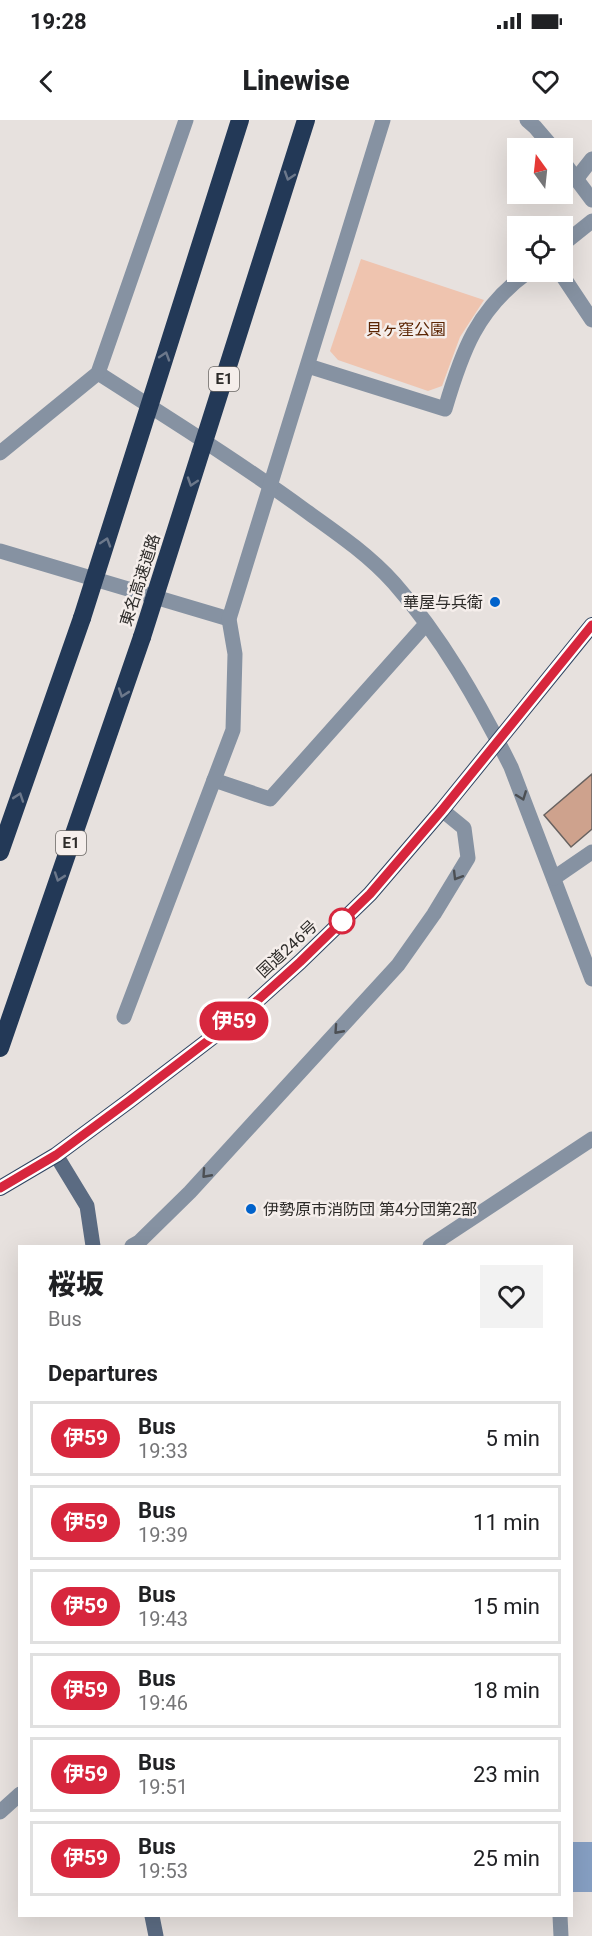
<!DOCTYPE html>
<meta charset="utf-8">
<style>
body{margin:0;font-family:Roboto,"Noto Sans JP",sans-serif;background:#f2f2f2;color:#202124;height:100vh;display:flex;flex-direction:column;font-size:22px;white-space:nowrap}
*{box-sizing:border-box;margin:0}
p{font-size:20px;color:#757577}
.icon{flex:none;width:33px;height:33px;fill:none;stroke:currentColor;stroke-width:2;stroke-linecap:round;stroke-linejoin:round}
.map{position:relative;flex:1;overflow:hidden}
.panel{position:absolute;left:18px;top:1125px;width:555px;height:672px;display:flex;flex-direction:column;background:#fff;border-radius:0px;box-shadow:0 6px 24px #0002}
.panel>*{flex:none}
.badge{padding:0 12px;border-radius:20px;font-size:21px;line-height:39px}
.needle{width:39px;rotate:345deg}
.tools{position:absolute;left:507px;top:18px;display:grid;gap:12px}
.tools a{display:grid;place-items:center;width:66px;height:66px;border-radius:0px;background:#fff;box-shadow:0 6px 24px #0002;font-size:30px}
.map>.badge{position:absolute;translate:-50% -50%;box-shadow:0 0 0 3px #fff}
h2{padding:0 30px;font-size:22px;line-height:54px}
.round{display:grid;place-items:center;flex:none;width:63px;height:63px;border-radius:0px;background:#f2f2f2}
.overview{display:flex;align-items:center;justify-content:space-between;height:102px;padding:0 30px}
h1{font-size:28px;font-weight:800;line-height:45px}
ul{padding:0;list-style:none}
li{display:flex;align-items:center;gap:18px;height:75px;margin:0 12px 9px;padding:0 18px;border:3px solid #e0e0e0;border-radius:0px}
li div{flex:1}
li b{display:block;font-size:22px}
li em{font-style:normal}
li .badge{min-width:66px;font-weight:700;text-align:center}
.status{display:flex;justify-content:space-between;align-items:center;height:42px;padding:0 30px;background:#fff;direction:ltr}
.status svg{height:16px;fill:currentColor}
header{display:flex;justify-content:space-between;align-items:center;height:78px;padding:0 30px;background:#fff;font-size:27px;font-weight:800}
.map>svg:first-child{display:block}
.green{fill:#efc4af}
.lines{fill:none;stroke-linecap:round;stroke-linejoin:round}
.river{stroke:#869fc3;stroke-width:50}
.building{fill:#cea28d;stroke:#686260;stroke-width:1.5}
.minor{stroke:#8692a2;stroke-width:15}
.tertiary{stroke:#8692a2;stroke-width:15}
.secondary{stroke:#5b6b82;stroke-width:15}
.trunk{stroke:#304461;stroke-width:16}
.motorway{stroke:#233957;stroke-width:18}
.motorway-bridge{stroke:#233957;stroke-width:18}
.oneway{stroke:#6c788b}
.oneway2{stroke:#4c4f53}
.line-casing{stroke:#fff;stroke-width:14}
.line{stroke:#d7263d;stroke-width:9}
.poi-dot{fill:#0162cb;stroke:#f5eeeb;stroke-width:2}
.stop-dot{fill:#fff;stroke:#d7263d;stroke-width:3}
.labels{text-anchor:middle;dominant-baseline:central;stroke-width:5;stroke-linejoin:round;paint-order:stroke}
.shield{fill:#f5eeeb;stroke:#696663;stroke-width:1.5}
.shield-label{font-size:15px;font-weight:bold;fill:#2d2b29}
.park-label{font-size:16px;fill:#5c2604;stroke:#f5eeeb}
.street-label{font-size:16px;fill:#2d2b29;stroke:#f5eeeb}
.poi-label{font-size:16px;fill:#2d2b29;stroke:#f5eeeb;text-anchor:end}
</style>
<div class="status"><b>19:28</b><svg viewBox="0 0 49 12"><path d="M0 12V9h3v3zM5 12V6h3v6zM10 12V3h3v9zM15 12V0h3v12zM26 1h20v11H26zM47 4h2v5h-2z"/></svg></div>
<header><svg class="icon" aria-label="back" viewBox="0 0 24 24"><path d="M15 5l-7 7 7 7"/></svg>Linewise<svg class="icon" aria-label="heart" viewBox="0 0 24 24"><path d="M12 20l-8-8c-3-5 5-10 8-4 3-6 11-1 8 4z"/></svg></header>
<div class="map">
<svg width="592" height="1816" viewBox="0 0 592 1816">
<rect width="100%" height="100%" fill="#e7e1de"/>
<polygon class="green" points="361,139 484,180 460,217 442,266 428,271 338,240 330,231"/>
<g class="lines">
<polyline class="river" points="572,1747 592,1747"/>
</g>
<polygon class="building" points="592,654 592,709 571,727 544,695"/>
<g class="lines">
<g class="minor">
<polyline points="527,0 535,7 553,28"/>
<polyline points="562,40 592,80"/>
<polyline points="577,58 592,39"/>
<polyline points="562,125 592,101"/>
<polyline points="560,152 592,200"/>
<path d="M308,246L445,289C462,231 477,189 528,152"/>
<path d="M98,253C168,298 239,342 306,391C337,413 369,435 394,463C442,517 479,583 511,647L592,859"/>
<polyline points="0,333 98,253 186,0"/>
<polyline points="0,431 229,499"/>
<polyline points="214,660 270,679 426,504"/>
<polyline points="554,758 592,732"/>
<polyline points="124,897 233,610 235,534 229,499 383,0"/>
<polyline points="132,1126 139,1122 190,1072 398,845 434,794 468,738 464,708 442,690"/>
<polyline points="430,1126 592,1019"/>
<polyline points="560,1796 561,1816"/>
</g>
<polyline class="tertiary" points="0,1692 20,1674"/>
<g class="secondary">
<polyline points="56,1035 87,1086 93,1126"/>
<polyline points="152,1796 156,1816"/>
</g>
<polyline class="trunk" points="0,1068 56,1035 129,981 239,897 300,842 370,774 442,690 592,505"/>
<g class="motorway">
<polyline points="0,732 82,498"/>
<polyline points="0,928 142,517"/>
</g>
<g class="motorway-bridge">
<polyline points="82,498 240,0"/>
<polyline points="142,517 306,0"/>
</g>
</g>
<defs><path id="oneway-chevron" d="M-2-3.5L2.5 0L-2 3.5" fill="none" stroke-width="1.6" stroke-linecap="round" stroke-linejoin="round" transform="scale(1.5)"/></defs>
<g class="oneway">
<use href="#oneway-chevron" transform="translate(289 56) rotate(108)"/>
<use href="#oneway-chevron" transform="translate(165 236) rotate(-72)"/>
<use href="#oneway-chevron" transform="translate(192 362) rotate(108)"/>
<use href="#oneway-chevron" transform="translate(106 422) rotate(-72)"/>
<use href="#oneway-chevron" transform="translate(123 573) rotate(109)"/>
<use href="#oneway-chevron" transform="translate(19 677) rotate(-71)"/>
<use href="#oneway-chevron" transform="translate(59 757) rotate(109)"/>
</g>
<g class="oneway2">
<use href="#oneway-chevron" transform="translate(522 676) rotate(69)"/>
<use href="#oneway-chevron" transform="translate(457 756) rotate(121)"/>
<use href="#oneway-chevron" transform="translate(338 910) rotate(132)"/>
<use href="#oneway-chevron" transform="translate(206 1054) rotate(132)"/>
</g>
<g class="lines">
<defs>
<polyline id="line" points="0,1068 56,1035 129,981 239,897 300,842 370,774 442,690 592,505"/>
</defs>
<use href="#line" class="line-casing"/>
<use href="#line" class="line"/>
</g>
<g class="poi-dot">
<circle cx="495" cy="482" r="6"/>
<circle cx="251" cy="1089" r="6"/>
</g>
<circle class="stop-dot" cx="342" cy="801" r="12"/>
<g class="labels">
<g class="shield">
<rect x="209" y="247" width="30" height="24" rx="4.5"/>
<rect x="56" y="711" width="30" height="24" rx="4.5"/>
</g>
<g class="shield-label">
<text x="224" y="259">E1</text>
<text x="71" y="723">E1</text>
</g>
<g class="park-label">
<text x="406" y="209">貝ヶ窪公園</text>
</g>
<g class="street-label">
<text transform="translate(140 460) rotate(-72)">東名高速道路</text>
<text transform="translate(287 829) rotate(-43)">国道246号</text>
</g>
<g class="poi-label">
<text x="483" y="482">華屋与兵衛</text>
<text x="263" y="1089" text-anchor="start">伊勢原市消防団 第4分団第2部</text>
</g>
</g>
</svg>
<div class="tools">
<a><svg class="needle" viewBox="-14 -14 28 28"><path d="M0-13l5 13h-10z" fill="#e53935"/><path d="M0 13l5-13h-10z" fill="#757577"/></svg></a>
<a><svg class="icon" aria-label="locate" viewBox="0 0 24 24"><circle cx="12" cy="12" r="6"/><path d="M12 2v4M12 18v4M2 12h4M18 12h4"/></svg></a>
</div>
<b class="badge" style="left:234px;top:901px;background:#d7263d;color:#fff">伊59</b>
<section class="panel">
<div class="overview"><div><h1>桜坂</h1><p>Bus</p></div><a class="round"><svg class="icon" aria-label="heart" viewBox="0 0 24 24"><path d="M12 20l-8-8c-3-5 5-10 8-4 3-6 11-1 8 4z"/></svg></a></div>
<h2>Departures</h2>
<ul>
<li><span class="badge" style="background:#d7263d;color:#fff">伊59</span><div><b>Bus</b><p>19:33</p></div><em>5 min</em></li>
<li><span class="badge" style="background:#d7263d;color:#fff">伊59</span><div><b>Bus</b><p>19:39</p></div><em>11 min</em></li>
<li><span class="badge" style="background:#d7263d;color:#fff">伊59</span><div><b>Bus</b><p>19:43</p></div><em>15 min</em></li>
<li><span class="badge" style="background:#d7263d;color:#fff">伊59</span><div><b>Bus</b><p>19:46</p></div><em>18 min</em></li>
<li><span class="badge" style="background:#d7263d;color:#fff">伊59</span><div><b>Bus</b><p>19:51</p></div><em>23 min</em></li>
<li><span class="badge" style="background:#d7263d;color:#fff">伊59</span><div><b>Bus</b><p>19:53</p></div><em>25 min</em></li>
</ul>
</section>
</div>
